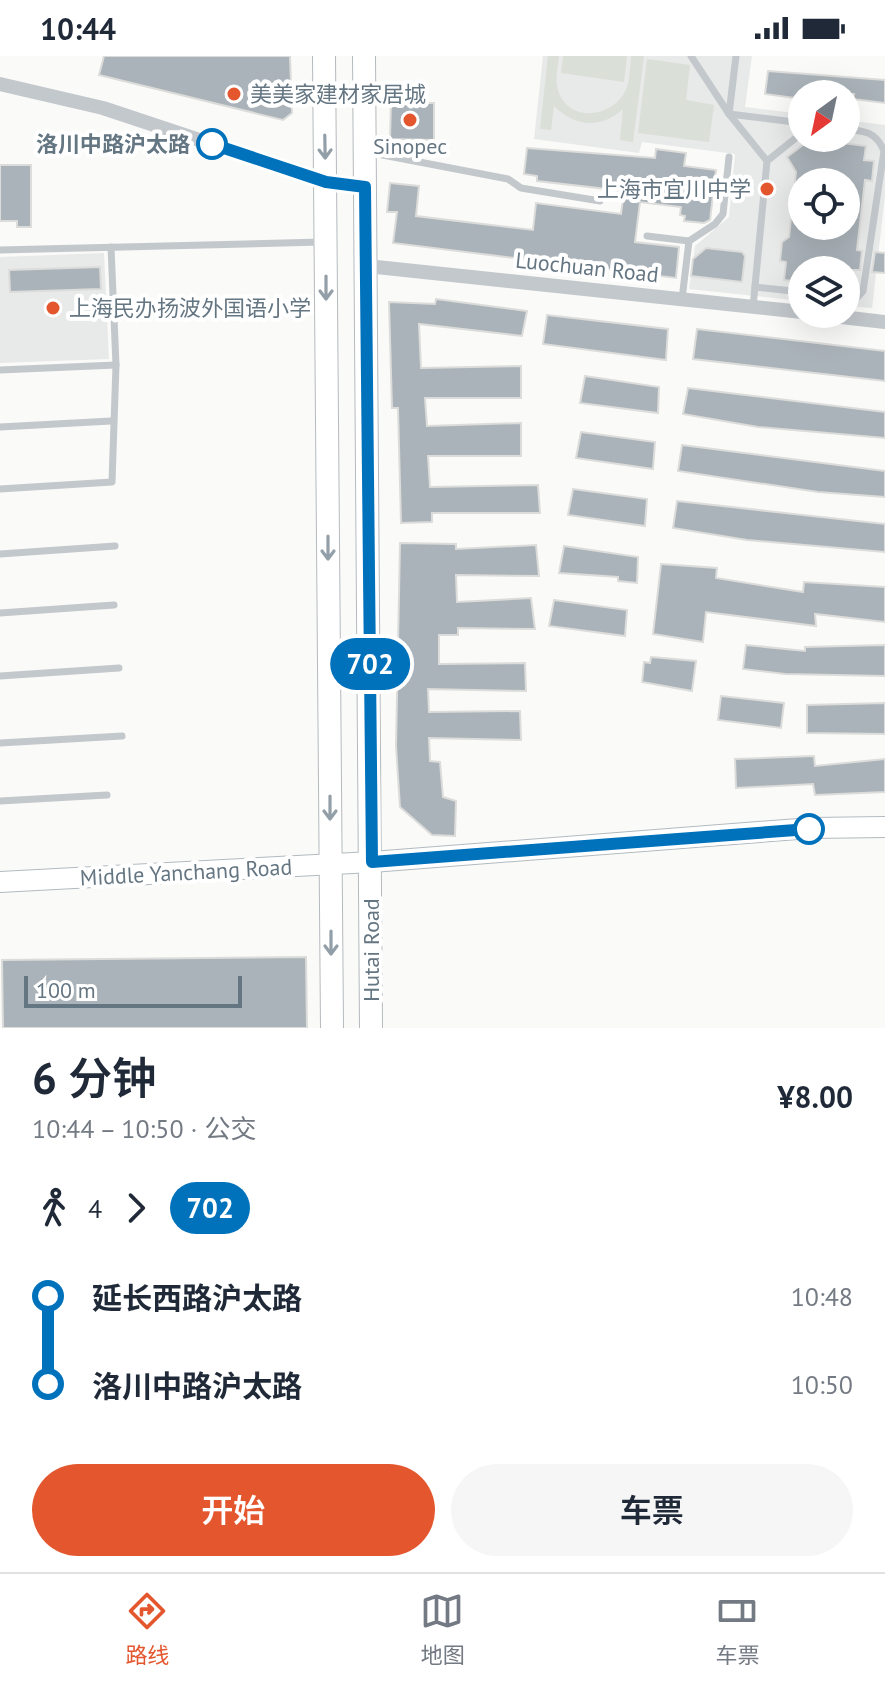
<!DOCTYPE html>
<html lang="zh">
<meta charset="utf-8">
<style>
body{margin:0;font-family:"PT Sans","Noto Sans SC",sans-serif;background:#f6f6f7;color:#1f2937;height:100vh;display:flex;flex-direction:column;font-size:30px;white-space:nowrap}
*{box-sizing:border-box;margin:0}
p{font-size:26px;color:#747a83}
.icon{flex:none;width:44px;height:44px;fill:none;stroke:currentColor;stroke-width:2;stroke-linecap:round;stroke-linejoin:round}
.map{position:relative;height:972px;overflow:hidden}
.panel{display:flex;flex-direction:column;background:#fff;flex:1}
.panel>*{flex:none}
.badge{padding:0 16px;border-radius:26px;font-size:28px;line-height:52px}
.needle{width:52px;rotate:213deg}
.buttons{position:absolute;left:788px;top:24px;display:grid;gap:16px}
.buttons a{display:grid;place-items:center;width:72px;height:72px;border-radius:50%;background:#fff;box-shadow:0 8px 32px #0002;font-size:40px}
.scale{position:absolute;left:24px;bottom:20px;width:218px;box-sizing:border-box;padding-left:8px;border:4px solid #657683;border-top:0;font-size:22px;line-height:28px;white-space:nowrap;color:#657683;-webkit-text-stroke:6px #fff;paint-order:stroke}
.map>.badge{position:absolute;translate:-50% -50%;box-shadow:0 0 0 4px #fff}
.legs{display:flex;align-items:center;gap:12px;height:88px;padding:0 32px;font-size:26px}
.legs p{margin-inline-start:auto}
.headline{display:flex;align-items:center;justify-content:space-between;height:136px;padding:0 32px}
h1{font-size:44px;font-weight:600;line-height:60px}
.cta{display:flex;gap:16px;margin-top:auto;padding:16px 32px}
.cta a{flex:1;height:92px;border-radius:48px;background:#e4572e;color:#fff;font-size:32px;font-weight:600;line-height:92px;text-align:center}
.cta a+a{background:#f6f6f7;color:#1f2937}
ul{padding:0 32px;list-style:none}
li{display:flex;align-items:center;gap:28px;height:88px;font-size:30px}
li i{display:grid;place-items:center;width:12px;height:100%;margin:0 10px;background:currentColor}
li i::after{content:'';width:20px;height:20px;margin:-10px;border:6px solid;border-radius:50%;background:#fff}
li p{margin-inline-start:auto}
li:first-child i{background:linear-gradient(#0000 50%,currentColor 0)}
li:last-child i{background:linear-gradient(currentColor 50%,#0000 0)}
.status{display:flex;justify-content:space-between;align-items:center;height:56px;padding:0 40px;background:#fff;direction:ltr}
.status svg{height:22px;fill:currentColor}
.tabs{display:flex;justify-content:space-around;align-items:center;height:112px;border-top:2px solid #e0e1e3;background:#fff;font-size:22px;color:#747a83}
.tabs a{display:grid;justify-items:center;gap:4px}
.tabs .current{color:#e4572e}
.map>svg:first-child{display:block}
.built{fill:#e8e9e9;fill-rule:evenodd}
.green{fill:#dadfd7}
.building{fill:#aab3b9;stroke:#dcdcda;stroke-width:2}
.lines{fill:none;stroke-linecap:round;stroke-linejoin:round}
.secondary-casing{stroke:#b3babf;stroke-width:22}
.primary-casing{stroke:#b5babe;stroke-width:24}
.lane{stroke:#c3c8cc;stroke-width:7}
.street{stroke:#c3c8cc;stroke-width:14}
.secondary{stroke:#fff;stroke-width:20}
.primary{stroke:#fff;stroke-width:22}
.oneway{stroke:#939fa8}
.line-1-casing{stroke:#fff;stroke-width:18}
.line-1{stroke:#0072bc;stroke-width:12}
.poi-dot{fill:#e4572e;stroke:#fff;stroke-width:3}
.stop-1-dot{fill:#fff;stroke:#0072bc;stroke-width:4}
.labels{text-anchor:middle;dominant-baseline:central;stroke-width:8;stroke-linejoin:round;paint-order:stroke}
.poi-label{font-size:22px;fill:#657683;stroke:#fff;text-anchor:start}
.stop-label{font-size:22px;font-weight:bold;fill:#657683;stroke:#fff;text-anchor:end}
.street-label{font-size:22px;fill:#657683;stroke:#fff}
</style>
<div class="status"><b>10:44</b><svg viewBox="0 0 49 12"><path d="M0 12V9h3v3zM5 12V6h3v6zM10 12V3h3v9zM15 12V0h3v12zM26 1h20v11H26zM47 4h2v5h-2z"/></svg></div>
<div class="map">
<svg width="885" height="972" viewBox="0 0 885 972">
<rect width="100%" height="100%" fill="#fafaf8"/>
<g class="built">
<path d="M543,0H752L745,51L802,58V82H846V64L885,69V140L872,252L846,250V214H802V245L689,233L695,190L729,161L735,98L642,86L639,97L534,83ZM802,126H846V170H802Z"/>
<polygon points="104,197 109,303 0,307 0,201"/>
</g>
<g class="green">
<path d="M548,0H559C558,12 554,25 559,37C571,69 617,60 627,31C630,22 630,10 631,0H644L633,86L620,84L623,53C601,73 575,71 554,50L551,74L540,73Z"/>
<polygon points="563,0 627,0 624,26 561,17"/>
<polygon points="647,3 690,9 686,44 714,49 709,86 638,77"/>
</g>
<g class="building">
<polygon points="104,0 290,0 292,57 283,64 99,19"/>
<polygon points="768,15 885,24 885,47 853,43 854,38 802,38 802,43 765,38"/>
<polygon points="391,47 434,47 434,84 390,83"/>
<polygon points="811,83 866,90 864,104 874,105 872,125 865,124 857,194 862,195 860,214 802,214 802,226 784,224 786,206 780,205 782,186 789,181 794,133 802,133 802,170 846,170 846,126 795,126 796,116 787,101"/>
<polygon points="527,92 655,102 656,93 686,97 684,110 716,114 710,164 704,167 684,165 685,160 680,159 681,151 640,146 635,186 679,191 676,222 393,187 397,156 387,156 390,127 419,130 416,160 533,174 536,147 621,158 624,135 537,125 537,120 524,118"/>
<polygon points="0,109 31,109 31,171 17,171 17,165 0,165"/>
<polygon points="706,192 742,196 745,200 742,226 691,220 693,203"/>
<polygon points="875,196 885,197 885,217 872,216"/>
<polygon points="100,211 101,233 10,236 9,214"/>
<polygon points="436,243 527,255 522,280 419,268 421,312 521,310 521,342 425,342 427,370 521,367 521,400 428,400 430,431 538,429 540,457 432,457 432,466 401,467 398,352 392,352 389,246 435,248"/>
<polygon points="547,259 668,273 666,304 543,288"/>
<polygon points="697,273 885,295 885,325 693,303"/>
<polygon points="585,320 659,331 658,357 580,347"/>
<polygon points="688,332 885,356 885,382 758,371 683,358"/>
<polygon points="581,376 655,386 653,413 576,402"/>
<polygon points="682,389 885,415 885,441 818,436 678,415"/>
<polygon points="573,433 647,443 645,470 568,459"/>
<polygon points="677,445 885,468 885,496 747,484 673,472"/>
<polygon points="400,487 456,488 456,493 536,489 539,520 456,519 457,546 531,542 535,573 458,572 458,579 439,579 439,608 525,607 526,635 428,633 429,656 520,655 521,684 429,682 430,705 440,706 443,741 456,745 455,780 432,779 400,751 396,690"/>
<polygon points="564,490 638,501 637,527 618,525 618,521 559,517"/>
<polygon points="661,508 717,512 716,522 803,536 804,526 885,531 885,566 815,558 816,570 706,556 703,586 653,578"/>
<polygon points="554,544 627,554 625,580 549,570"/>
<polygon points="746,589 805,595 805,591 885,589 885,620 785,618 743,613"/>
<polygon points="651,601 696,605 692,635 642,626 644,606 650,607"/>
<polygon points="721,640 784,647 781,672 718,664"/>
<polygon points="885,647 885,678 807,677 807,649"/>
<polygon points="814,700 815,710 885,703 885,736 815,739 813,728 736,732 735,703"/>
<polygon points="306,901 307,972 3,972 2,904"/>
</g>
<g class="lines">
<defs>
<polyline id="secondary" points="0,826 372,806 811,772 885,771"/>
<g id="primary">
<polyline points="324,0 332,972"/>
<polyline points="364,0 371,972"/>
</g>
</defs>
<use href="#secondary" class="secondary-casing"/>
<use href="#primary" class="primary-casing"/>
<g class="lane">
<polyline points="691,0 729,58 767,105 753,251"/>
<polyline points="736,0 729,58 802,67"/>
<path d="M846,73C865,75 876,76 884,95L863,235L857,242L846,241"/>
<polyline points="367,96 508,123 521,132 600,145"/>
<polyline points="767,105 802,77"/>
<polyline points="647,180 689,185"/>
<polyline points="0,194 322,186"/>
<polyline points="755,231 802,236"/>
<polyline points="682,243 689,185 715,168 723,158 729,101"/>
<polyline points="0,314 116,309"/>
<polyline points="0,371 111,365"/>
<polyline points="0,433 112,426 116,309 111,191"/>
<polyline points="0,498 115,490"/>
<polyline points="0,557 114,549"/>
<polyline points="0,620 119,612"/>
<polyline points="0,687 122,680"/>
<polyline points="0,745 107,739"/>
</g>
<g class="street">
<polyline points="0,28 103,52 326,126 365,131"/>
<polyline points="367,210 802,256"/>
<polyline points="815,258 885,266"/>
</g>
<use href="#secondary" class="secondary"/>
<use href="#primary" class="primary"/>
</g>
<defs><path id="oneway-shaft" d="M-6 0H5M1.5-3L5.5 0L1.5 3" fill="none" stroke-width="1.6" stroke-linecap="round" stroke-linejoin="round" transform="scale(2)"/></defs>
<g class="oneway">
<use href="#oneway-shaft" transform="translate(325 91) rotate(89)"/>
<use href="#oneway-shaft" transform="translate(326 232) rotate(90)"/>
<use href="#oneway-shaft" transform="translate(328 492) rotate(90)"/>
<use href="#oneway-shaft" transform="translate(330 752) rotate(90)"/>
<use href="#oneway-shaft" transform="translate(331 887) rotate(90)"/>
</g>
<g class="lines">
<defs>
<polyline id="line-1" points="212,88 326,126 365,131 372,806 809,773"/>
</defs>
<use href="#line-1" class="line-1-casing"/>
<use href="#line-1" class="line-1"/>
</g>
<g class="poi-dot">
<circle cx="234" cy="38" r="8"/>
<circle cx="410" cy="64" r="8"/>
<circle cx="767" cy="133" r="8"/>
<circle cx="53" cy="252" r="8"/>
</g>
<g class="stop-1-dot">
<circle cx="212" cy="88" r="14"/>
<circle cx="809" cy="773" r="14"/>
</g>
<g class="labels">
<g class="poi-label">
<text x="250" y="38">美美家建材家居城</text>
<text x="410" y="90" text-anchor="middle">Sinopec</text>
<text x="751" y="133" text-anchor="end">上海市宜川中学</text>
<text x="69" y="252">上海民办扬波外国语小学</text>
</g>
<g class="stop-label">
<text x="190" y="88">洛川中路沪太路</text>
</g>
<g class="street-label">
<text transform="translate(587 211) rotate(6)">Luochuan Road</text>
<text transform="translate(186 816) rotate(-3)">Middle Yanchang Road</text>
<text transform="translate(371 894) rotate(-90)">Hutai Road</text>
</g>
</g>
</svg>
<div class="buttons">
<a><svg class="needle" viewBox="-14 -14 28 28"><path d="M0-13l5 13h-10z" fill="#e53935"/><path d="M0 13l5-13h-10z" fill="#747a83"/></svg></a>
<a><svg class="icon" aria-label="locate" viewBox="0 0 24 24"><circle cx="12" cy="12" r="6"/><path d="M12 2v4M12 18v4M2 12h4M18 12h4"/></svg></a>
<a><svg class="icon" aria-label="layers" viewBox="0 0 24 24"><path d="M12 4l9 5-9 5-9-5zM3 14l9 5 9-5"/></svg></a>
</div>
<div class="scale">100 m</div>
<b class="badge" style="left:370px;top:608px;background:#0072bc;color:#fff">702</b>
</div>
<section class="panel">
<div class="headline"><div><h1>6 分钟</h1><p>10:44 – 10:50 · 公交</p></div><b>¥8.00</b></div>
<div class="legs"><svg class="icon" aria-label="walk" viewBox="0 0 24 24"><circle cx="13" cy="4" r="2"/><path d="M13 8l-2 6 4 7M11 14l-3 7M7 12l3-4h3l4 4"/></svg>4<svg class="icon" aria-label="forward" viewBox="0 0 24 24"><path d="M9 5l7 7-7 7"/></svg><b class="badge" style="background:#0072bc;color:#fff">702</b></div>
<ul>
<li><i style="color:#0072bc"></i><b>延长西路沪太路</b><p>10:48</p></li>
<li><i style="color:#0072bc"></i><b>洛川中路沪太路</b><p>10:50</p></li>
</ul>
<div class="cta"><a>开始</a><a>车票</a></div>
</section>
<nav class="tabs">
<a class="current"><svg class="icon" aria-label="directions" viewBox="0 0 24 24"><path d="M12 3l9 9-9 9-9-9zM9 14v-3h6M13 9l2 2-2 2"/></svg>路线</a>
<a><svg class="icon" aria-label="map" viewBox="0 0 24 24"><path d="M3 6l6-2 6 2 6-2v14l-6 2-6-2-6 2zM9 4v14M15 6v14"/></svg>地图</a>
<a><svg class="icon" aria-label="tickets" viewBox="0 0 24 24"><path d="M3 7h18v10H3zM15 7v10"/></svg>车票</a>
</nav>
